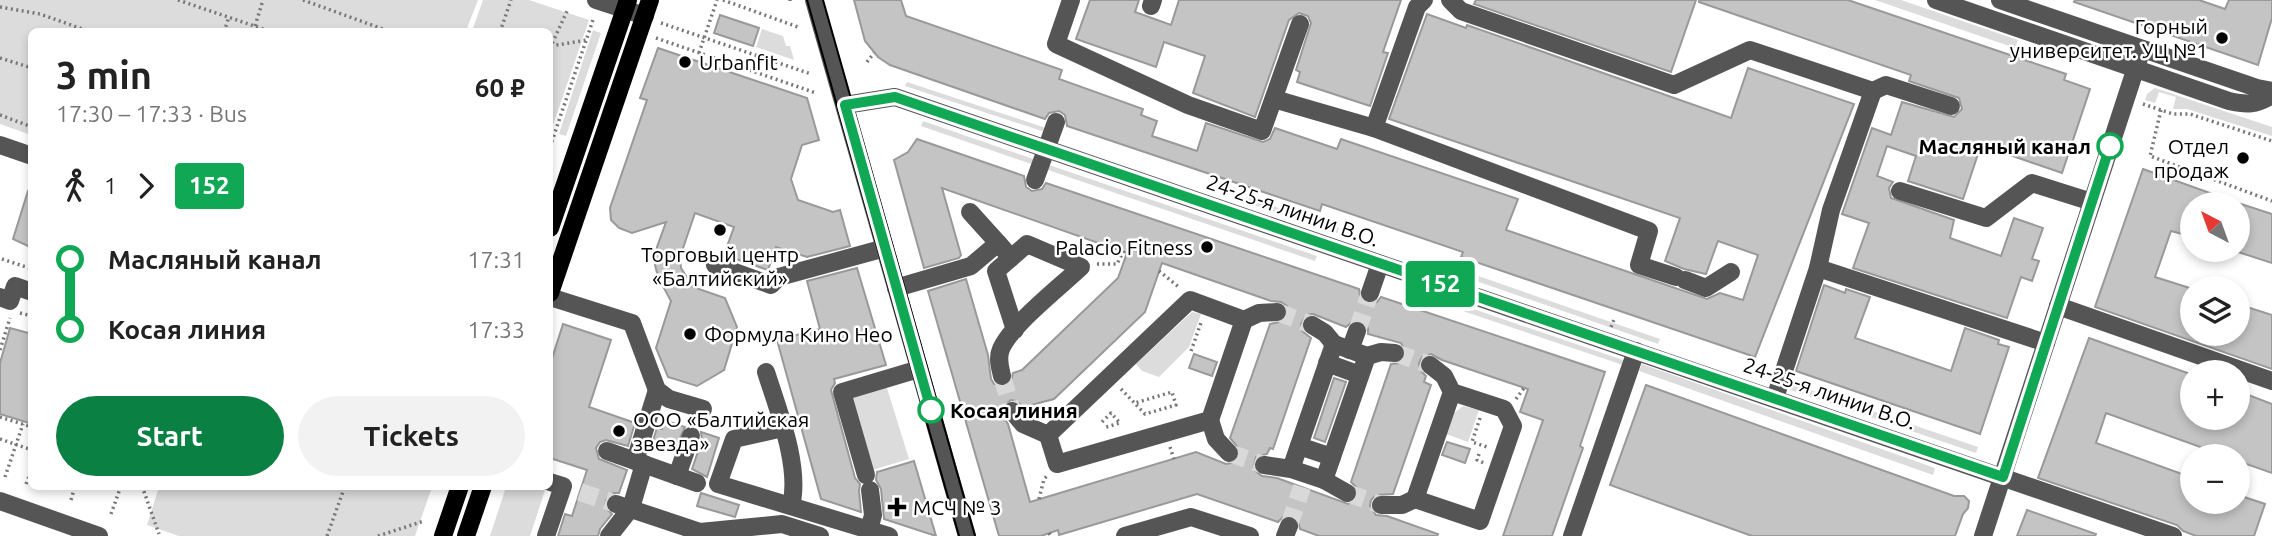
<!DOCTYPE html>
<meta charset="utf-8">
<style>
body{margin:0;font-family:Ubuntu,sans-serif;background:#f2f2f2;color:#222;height:100vh;display:flex;flex-direction:column;font-size:26px;white-space:nowrap}
*{box-sizing:border-box;margin:0}
p{font-size:23px;color:#767676}
.icon{flex:none;width:38px;height:38px;fill:none;stroke:currentColor;stroke-width:2;stroke-linecap:round;stroke-linejoin:round}
.map{position:relative;flex:1;overflow:hidden}
.panel{position:absolute;left:28px;top:28px;width:525px;height:462px;display:flex;flex-direction:column;background:#fff;border-radius:10px;box-shadow:0 4px 10px #0003}
.panel>*{flex:none}
.badge{padding:0 14px;border-radius:5px;font-size:24px;line-height:46px}
.needle{width:46px;rotate:319deg}
.tools{position:absolute;left:2180px;top:192px;display:grid;gap:14px}
.tools a{display:grid;place-items:center;width:70px;height:70px;border-radius:50%;background:#fff;box-shadow:0 4px 10px #0003;font-size:35px}
.map>.badge{position:absolute;translate:-50% -50%;box-shadow:0 0 0 4px #fff}
.legs{display:flex;align-items:center;gap:10px;height:77px;padding:0 28px;font-size:23px}
.legs p{margin-inline-start:auto}
.head{display:flex;align-items:center;justify-content:space-between;height:119px;padding:0 28px}
h1{font-size:38px;font-weight:600;line-height:52px}
.action{display:flex;gap:14px;margin-top:auto;padding:14px 28px}
.action a{flex:1;height:80px;border-radius:42px;background:#0b8043;color:#fff;font-size:28px;font-weight:600;line-height:80px;text-align:center}
.action a+a{background:#f2f2f2;color:#222}
ul{padding:0 28px;list-style:none}
li{display:flex;align-items:center;gap:24px;height:70px;font-size:26px}
li i{display:grid;place-items:center;width:10px;height:100%;margin:0 9px;background:currentColor}
li i::after{content:'';width:18px;height:18px;margin:-9px;border:5px solid;border-radius:50%;background:#fff}
li p{margin-inline-start:auto}
li:first-child i{background:linear-gradient(#0000 50%,currentColor 0)}
li:last-child i{background:linear-gradient(currentColor 50%,#0000 0)}
.map>svg:first-child{display:block}
.green{fill:#dcdcdc}
.building{fill:#c4c4c4;stroke:#999;stroke-width:2;fill-rule:evenodd}
.lines{fill:none;stroke-linecap:round;stroke-linejoin:round}
.minor-tunnel{stroke:#d9d9d9;stroke-width:18;stroke-dasharray:18 9;stroke-linecap:butt}
.path{stroke:#777;stroke-width:3.5;stroke-dasharray:2 3.5;stroke-linecap:butt}
.minor{stroke:#555;stroke-width:18}
.major{stroke:#000;stroke-width:18}
.tram{stroke:#000;stroke-width:2}
.line-1-casing{stroke:#fff;stroke-width:16}
.line-1{stroke:#10a855;stroke-width:10}
.poi-dot{fill:#000;stroke:#fff;stroke-width:2.5}
.stop-1-dot{fill:#fff;stroke:#10a855;stroke-width:3.5}
.labels{text-anchor:middle;dominant-baseline:central;stroke-width:5;stroke-linejoin:round;paint-order:stroke}
.poi-label{font-size:21px;fill:#000;stroke:#fff;text-anchor:start}
.stop-label{font-size:21px;font-weight:bold;fill:#000;stroke:#fff;text-anchor:end}
.street-label{font-size:21px;fill:#000;stroke:#fff}
</style>
<div class="map">
<svg width="2272" height="536" viewBox="0 0 2272 536">
<rect width="100%" height="100%" fill="#fff"/>
<g class="green">
<polygon points="0,0 478,0 466,31 32,32 31,135 0,124"/>
<polygon points="483,0 529,0 589,20 550,134 550,32 472,31"/>
<polygon points="1875,0 1901,0 2018,40 2015,48"/>
<polygon points="762,29 783,36 786,46 790,46 794,60 756,47"/>
<polygon points="593,30 601,33 566,136 559,134"/>
<polygon points="907,82 1046,128 1045,132 905,86"/>
<polygon points="2155,88 2272,127 2272,136 2187,109 2173,109 2176,97 2159,92 2155,103 2145,100 2147,94"/>
<polygon points="923,121 1036,160 1034,165 921,126"/>
<polygon points="1046,164 1317,256 1315,261 1045,169"/>
<polygon points="1246,197 1339,228 1337,233 1245,202"/>
<polygon points="1432,260 1660,339 1658,344 1430,265"/>
<polygon points="1438,297 1623,360 1626,366 1436,302"/>
<polygon points="1192,312 1201,314 1189,347 1159,377 1142,371 1136,364"/>
<polygon points="1642,364 1935,468 1933,475 1639,371"/>
<polygon points="882,372 909,459 869,471 842,384"/>
<polygon points="1790,383 1978,447 1976,453 1788,389"/>
<polygon points="1463,406 1479,410 1468,442 1446,434 1454,413"/>
<polygon points="159,487 159,486 432,487 415,536 179,536 147,525"/>
<polygon points="506,487 546,487 530,536 490,536"/>
</g>
<g class="building">
<polygon points="854,0 901,0 906,16 1062,70 1059,79 1143,109 1141,115 1157,121 1152,136 1197,151 1206,123 1263,142 1270,139 1275,128 1337,149 1341,139 1518,199 1506,230 1707,299 1720,293 1743,300 1758,255 1718,241 1706,274 1684,269 1665,261 1680,218 1389,119 1427,14 1466,28 1467,25 1731,118 1748,68 1854,104 1755,357 1461,257 1463,252 1322,204 1320,211 1067,126 1065,115 1059,111 1049,113 1045,119 890,65 878,57 865,41"/>
<polygon points="1090,0 1139,0 1135,12 1171,25 1179,0 1401,0 1383,52 1388,53 1370,106 1297,82 1300,72 1296,70 1311,23 1308,16 1299,13 1289,20 1255,117 1193,93 1205,56 1164,42 1156,67 1076,39"/>
<polygon points="1476,0 1696,0 1671,72 1474,4"/>
<polygon points="1699,0 1848,0 2066,74 2064,80 2090,89 2062,173 1981,145 1963,199 1908,181 1916,156 1887,146 1877,176 1893,182 1889,188 1891,198 1954,220 1950,238 2001,256 2014,218 2043,228 2032,259 2039,261 2032,281 2021,277 2007,318 1853,268 1869,223 1842,214 1872,128 1891,135 1902,102 1954,117 1962,109 1959,98 1909,81 1911,75 1699,2"/>
<polygon points="2075,0 2199,0 2225,9 2229,0 2272,0 2272,18 2258,65 2074,2"/>
<polygon points="720,15 759,28 753,46 714,33"/>
<polygon points="658,48 807,98 819,140 802,145 791,179 798,200 833,212 840,210 850,246 807,257 776,247 768,270 724,255 734,227 695,213 680,257 681,268 693,287 725,298 737,327 724,370 697,386 668,377 656,348 671,301 658,277 655,265 657,247 666,222 632,233 619,228 611,220 610,208 647,100 640,98"/>
<path d="M917,139L1024,176L1026,187L1032,191L1042,189L1046,183L1359,289L1361,300L1367,304L1377,302L1381,297L1605,372L1580,446L1583,448L1552,536H1503L1543,420L1520,412L1528,389L1442,360L1431,354L1422,357L1419,363L1420,370L1426,376L1424,382L1431,385L1393,494L1376,495L1371,500L1370,506L1376,515L1387,516L1438,534L1437,536H1319L1300,529L1298,520L1293,515L1283,517L1278,522L1197,494L1059,535L1058,530L1041,536H999L928,291L966,279L988,355L991,379L994,384L1004,387L1010,384L1013,373L1022,370L1118,278L1127,253L942,188L961,255L959,258L924,268L894,160L908,152ZM1162,263L1271,301L1281,302L1287,306L1288,312L1284,321L1270,324L1230,438L1240,450V457L1236,462L1226,464L1196,452L1030,502L1008,424L1001,414L1002,407L1011,400L1016,401L1024,407L1054,399L1145,312ZM1313,314L1346,327L1354,320L1362,321L1368,328V334L1401,343L1406,353L1401,363L1391,364L1351,482L1357,488V498L1348,504L1277,478L1262,476L1253,469L1256,457L1267,454L1270,448L1273,449L1311,338L1302,331L1301,324L1306,315Z"/>
<polygon points="2143,169 2238,203 2237,205 2193,205 2193,237 2171,231 2155,277 2193,289 2193,334 2238,334 2238,304 2272,315 2272,369 2095,307"/>
<polygon points="28,191 32,192 32,248 13,239"/>
<polygon points="2238,203 2272,214 2272,263 2238,252"/>
<polygon points="857,268 886,365 834,379 835,383 831,390 855,478 860,484 859,491 861,512 821,499 777,340 820,329 807,281"/>
<polygon points="1824,285 1845,293 1846,289 1870,297 1855,338 1951,371 1965,328 1999,340 1998,344 2009,347 1980,434 1796,371"/>
<polygon points="563,324 611,340 589,407 635,423 628,446 606,440 600,442 596,448 599,459 627,470 619,493 613,493 606,500 605,507 612,514 600,529 598,536 558,536 565,514 572,516 587,470 550,458 550,365"/>
<polygon points="10,328 32,334 32,424 0,414 0,363"/>
<polygon points="2089,338 2193,375 2193,418 2238,418 2238,391 2272,404 2272,473 2238,461 2238,457 2228,457 2106,413 2096,443 2193,478 2193,502 2238,502 2238,495 2265,504 2254,536 2196,536 2183,531 2177,525 2038,478"/>
<polygon points="1194,354 1217,362 1212,376 1189,368"/>
<polygon points="1334,378 1346,382 1325,442 1314,438"/>
<polygon points="1646,385 1954,496 1964,496 1969,501 1968,508 1963,514 1955,536 1752,536 1610,485"/>
<polygon points="664,420 685,427 674,451 652,444 657,428 662,429"/>
<polygon points="701,432 719,438 707,477 692,469 702,440"/>
<polygon points="1447,442 1470,449 1465,463 1442,455"/>
<polygon points="914,461 936,536 884,519 881,489 876,480 877,472"/>
<polygon points="701,493 739,505 735,517 697,506"/>
<polygon points="2027,510 2096,534 2095,536 2017,536"/>
</g>
<g class="lines">
<g class="minor-tunnel">
<polyline points="1277,312 1312,325"/>
<polyline points="1357,331 1370,293"/>
<polyline points="1395,353 1430,365"/>
<polyline points="1002,376 1012,411"/>
<polyline points="1229,453 1264,465"/>
<polyline points="580,492 616,504"/>
<polyline points="1347,493 1381,505"/>
<polyline points="1289,526 1302,487"/>
</g>
<g class="path">
<polyline points="178,0 272,32"/>
<polyline points="303,0 391,32"/>
<polyline points="723,0 798,27"/>
<polyline points="790,0 790,1"/>
<polyline points="0,7 40,14 91,32"/>
<polyline points="661,23 811,74"/>
<polyline points="255,26 263,0"/>
<polyline points="224,32 229,17"/>
<polyline points="500,32 511,0"/>
<polyline points="656,38 816,93"/>
<polyline points="551,46 587,40"/>
<polyline points="550,48 568,9"/>
<polyline points="699,53 717,0"/>
<polyline points="0,58 32,68"/>
<polyline points="867,62 874,53"/>
<polyline points="2143,104 2173,114 2190,114 2272,141"/>
<polyline points="2161,110 2150,156 2272,201"/>
<polyline points="0,115 32,127"/>
<polyline points="550,147 594,17"/>
<polyline points="2,259 32,269"/>
<polyline points="1097,264 1117,264 1124,250"/>
<polyline points="1159,271 1180,288"/>
<polyline points="20,313 32,316"/>
<polyline points="1611,327 1615,317"/>
<polyline points="0,350 10,318"/>
<polyline points="1191,351 1202,320"/>
<polyline points="1121,389 1145,414 1176,405 1172,392 1135,403"/>
<polyline points="1516,399 1524,388"/>
<polyline points="0,417 32,427"/>
<polyline points="1480,418 1472,442 1487,447"/>
<polyline points="1102,422 1111,413 1120,423 1103,428"/>
<polyline points="0,439 32,450"/>
<polyline points="1170,447 1174,459"/>
<polyline points="1479,454 1477,460 1484,463"/>
<polyline points="5,477 23,424"/>
<polyline points="26,484 32,469"/>
<polyline points="142,486 159,534"/>
<polyline points="38,488 38,486"/>
<polyline points="1039,499 1044,479 1048,475"/>
<polyline points="71,500 75,486"/>
<polyline points="111,514 121,486"/>
<polyline points="1049,533 1051,536"/>
<polyline points="327,536 345,486"/>
<polyline points="378,536 424,521"/>
</g>
<g class="minor">
<polyline points="596,0 645,16"/>
<polyline points="814,0 967,536"/>
<polyline points="1071,0 1056,44 1188,105 1262,131 1300,24"/>
<polyline points="1450,0 1461,11 1674,85 1750,50 1873,91 1831,210 1818,268 1775,398"/>
<path d="M1936,0L2229,101C2247,105 2256,105 2272,95"/>
<polyline points="2000,0 2257,88 2272,91"/>
<polyline points="1151,6 1153,0"/>
<polyline points="1873,91 1886,85 1951,106"/>
<polyline points="1274,99 1374,128 1649,231 1639,265 1676,277"/>
<polyline points="845,105 895,97 2173,536"/>
<polyline points="1374,128 1417,7 1424,0"/>
<polyline points="0,145 32,156"/>
<polyline points="1035,180 1056,122"/>
<polyline points="1900,191 1986,218 2032,183 2092,202"/>
<polyline points="970,212 998,243"/>
<polyline points="715,265 771,285 779,277 885,248"/>
<polyline points="1818,268 2046,343"/>
<polyline points="1685,280 1706,288 1731,272"/>
<polyline points="896,288 971,266 998,243 1011,258"/>
<polyline points="1370,293 1380,264"/>
<polyline points="0,297 10,301 15,286 32,292"/>
<polyline points="550,297 632,323 657,390 669,399 703,409"/>
<polyline points="2058,306 2272,381"/>
<polyline points="1244,320 1210,420 1057,464 1048,435 1190,300 1244,320 1259,313 1277,312"/>
<polyline points="1312,325 1325,333 1334,344"/>
<polyline points="1350,350 1357,331"/>
<polyline points="1367,356 1381,352 1395,353"/>
<polyline points="1327,363 1360,375"/>
<polyline points="1430,365 1444,376 1452,392 1504,409 1513,426 1480,521 1415,499 1452,392"/>
<path d="M766,372C778,410 801,467 791,506"/>
<path d="M1002,376C1000,367 997,358 1001,349C1012,324 1060,287 1081,267L1027,244L996,271L1015,330"/>
<polyline points="1012,411 1023,424 1048,435"/>
<polyline points="1210,420 1216,439 1229,453"/>
<polyline points="783,428 734,439 718,484 889,536"/>
<polyline points="1299,446 1332,457"/>
<polyline points="607,451 697,483"/>
<polyline points="635,461 657,390"/>
<polyline points="1264,465 1291,469 1324,480 1367,356 1334,344 1291,469"/>
<polyline points="866,475 842,392 919,369"/>
<polyline points="677,476 691,436"/>
<polyline points="1324,480 1347,493"/>
<polyline points="0,501 99,536"/>
<polyline points="616,504 700,532"/>
<polyline points="1381,505 1402,505 1415,499"/>
<polyline points="869,530 873,515 870,490"/>
<polyline points="546,536 563,486 550,482"/>
<polyline points="609,536 631,508 644,464"/>
<polyline points="699,536 700,532 782,524 820,536"/>
<polyline points="1125,536 1191,517 1250,536"/>
<polyline points="1285,536 1289,526"/>
<polyline points="1572,536 1636,351"/>
<polyline points="1983,536 2142,49"/>
</g>
<g class="major">
<polyline points="550,228 628,0"/>
<polyline points="550,293 650,0"/>
<polyline points="443,536 460,486"/>
<polyline points="466,536 483,486"/>
</g>
<g class="tram">
<polyline points="807,0 959,536"/>
<polyline points="823,0 975,536"/>
</g>
</g>
<g class="lines">
<defs>
<polyline id="line-1" points="931,410 845,105 895,97 2003,477 2110,146"/>
</defs>
<use href="#line-1" class="line-1-casing"/>
<use href="#line-1" class="line-1"/>
</g>
<g class="poi-dot">
<circle cx="2222" cy="38" r="7"/>
<circle cx="685" cy="62" r="7"/>
<circle cx="2243" cy="158" r="7"/>
<circle cx="720" cy="230" r="7"/>
<circle cx="1207" cy="247" r="7"/>
<circle cx="690" cy="334" r="7"/>
<circle cx="619" cy="431" r="7"/>
<path d="M893.5 496.5h7v7h7v7h-7v7h-7v-7h-7v-7h7z"/>
</g>
<g class="stop-1-dot">
<circle cx="2110" cy="146" r="12"/>
<circle cx="931" cy="410" r="12"/>
</g>
<g class="labels">
<g class="poi-label">
<text x="2208" y="26" text-anchor="end">Горный<tspan x="2208" dy="24">университет. УЦ №1</tspan></text>
<text x="699" y="62">Urbanfit</text>
<text x="2229" y="146" text-anchor="end">Отдел<tspan x="2229" dy="24">продаж</tspan></text>
<text x="1193" y="247" text-anchor="end">Palacio Fitness</text>
<text x="720" y="254" text-anchor="middle">Торговый центр<tspan x="720" dy="24">«Балтийский»</tspan></text>
<text x="704" y="334">Формула Кино Нео</text>
<text x="633" y="419">ООО «Балтийская<tspan x="633" dy="24">звезда»</tspan></text>
<text x="913" y="507">МСЧ № 3</text>
</g>
<g class="stop-label">
<text x="2091" y="146">Масляный канал</text>
<text x="950" y="410" text-anchor="start">Косая линия</text>
</g>
<g class="street-label">
<text transform="translate(1293 210) rotate(19)">24-25-я линии В.О.</text>
<text transform="translate(1830 393) rotate(19)">24-25-я линии В.О.</text>
</g>
</g>
</svg>
<div class="tools">
<a><svg class="needle" viewBox="-14 -14 28 28"><path d="M0-13l5 13h-10z" fill="#e53935"/><path d="M0 13l5-13h-10z" fill="#767676"/></svg></a>
<a><svg class="icon" aria-label="layers" viewBox="0 0 24 24"><path d="M12 4l9 5-9 5-9-5zM3 14l9 5 9-5"/></svg></a>
<a>+</a>
<a>−</a>
</div>
<b class="badge" style="left:1440px;top:284px;background:#10a855;color:#fff">152</b>
<section class="panel">
<div class="head"><div><h1>3 min</h1><p>17:30 – 17:33 · Bus</p></div><b>60 ₽</b></div>
<div class="legs"><svg class="icon" aria-label="walk" viewBox="0 0 24 24"><circle cx="13" cy="4" r="2"/><path d="M13 8l-2 6 4 7M11 14l-3 7M7 12l3-4h3l4 4"/></svg>1<svg class="icon" aria-label="forward" viewBox="0 0 24 24"><path d="M9 5l7 7-7 7"/></svg><b class="badge" style="background:#10a855;color:#fff">152</b></div>
<ul>
<li><i style="color:#10a855"></i><b>Масляный канал</b><p>17:31</p></li>
<li><i style="color:#10a855"></i><b>Косая линия</b><p>17:33</p></li>
</ul>
<div class="action"><a>Start</a><a>Tickets</a></div>
</section>
</div>
